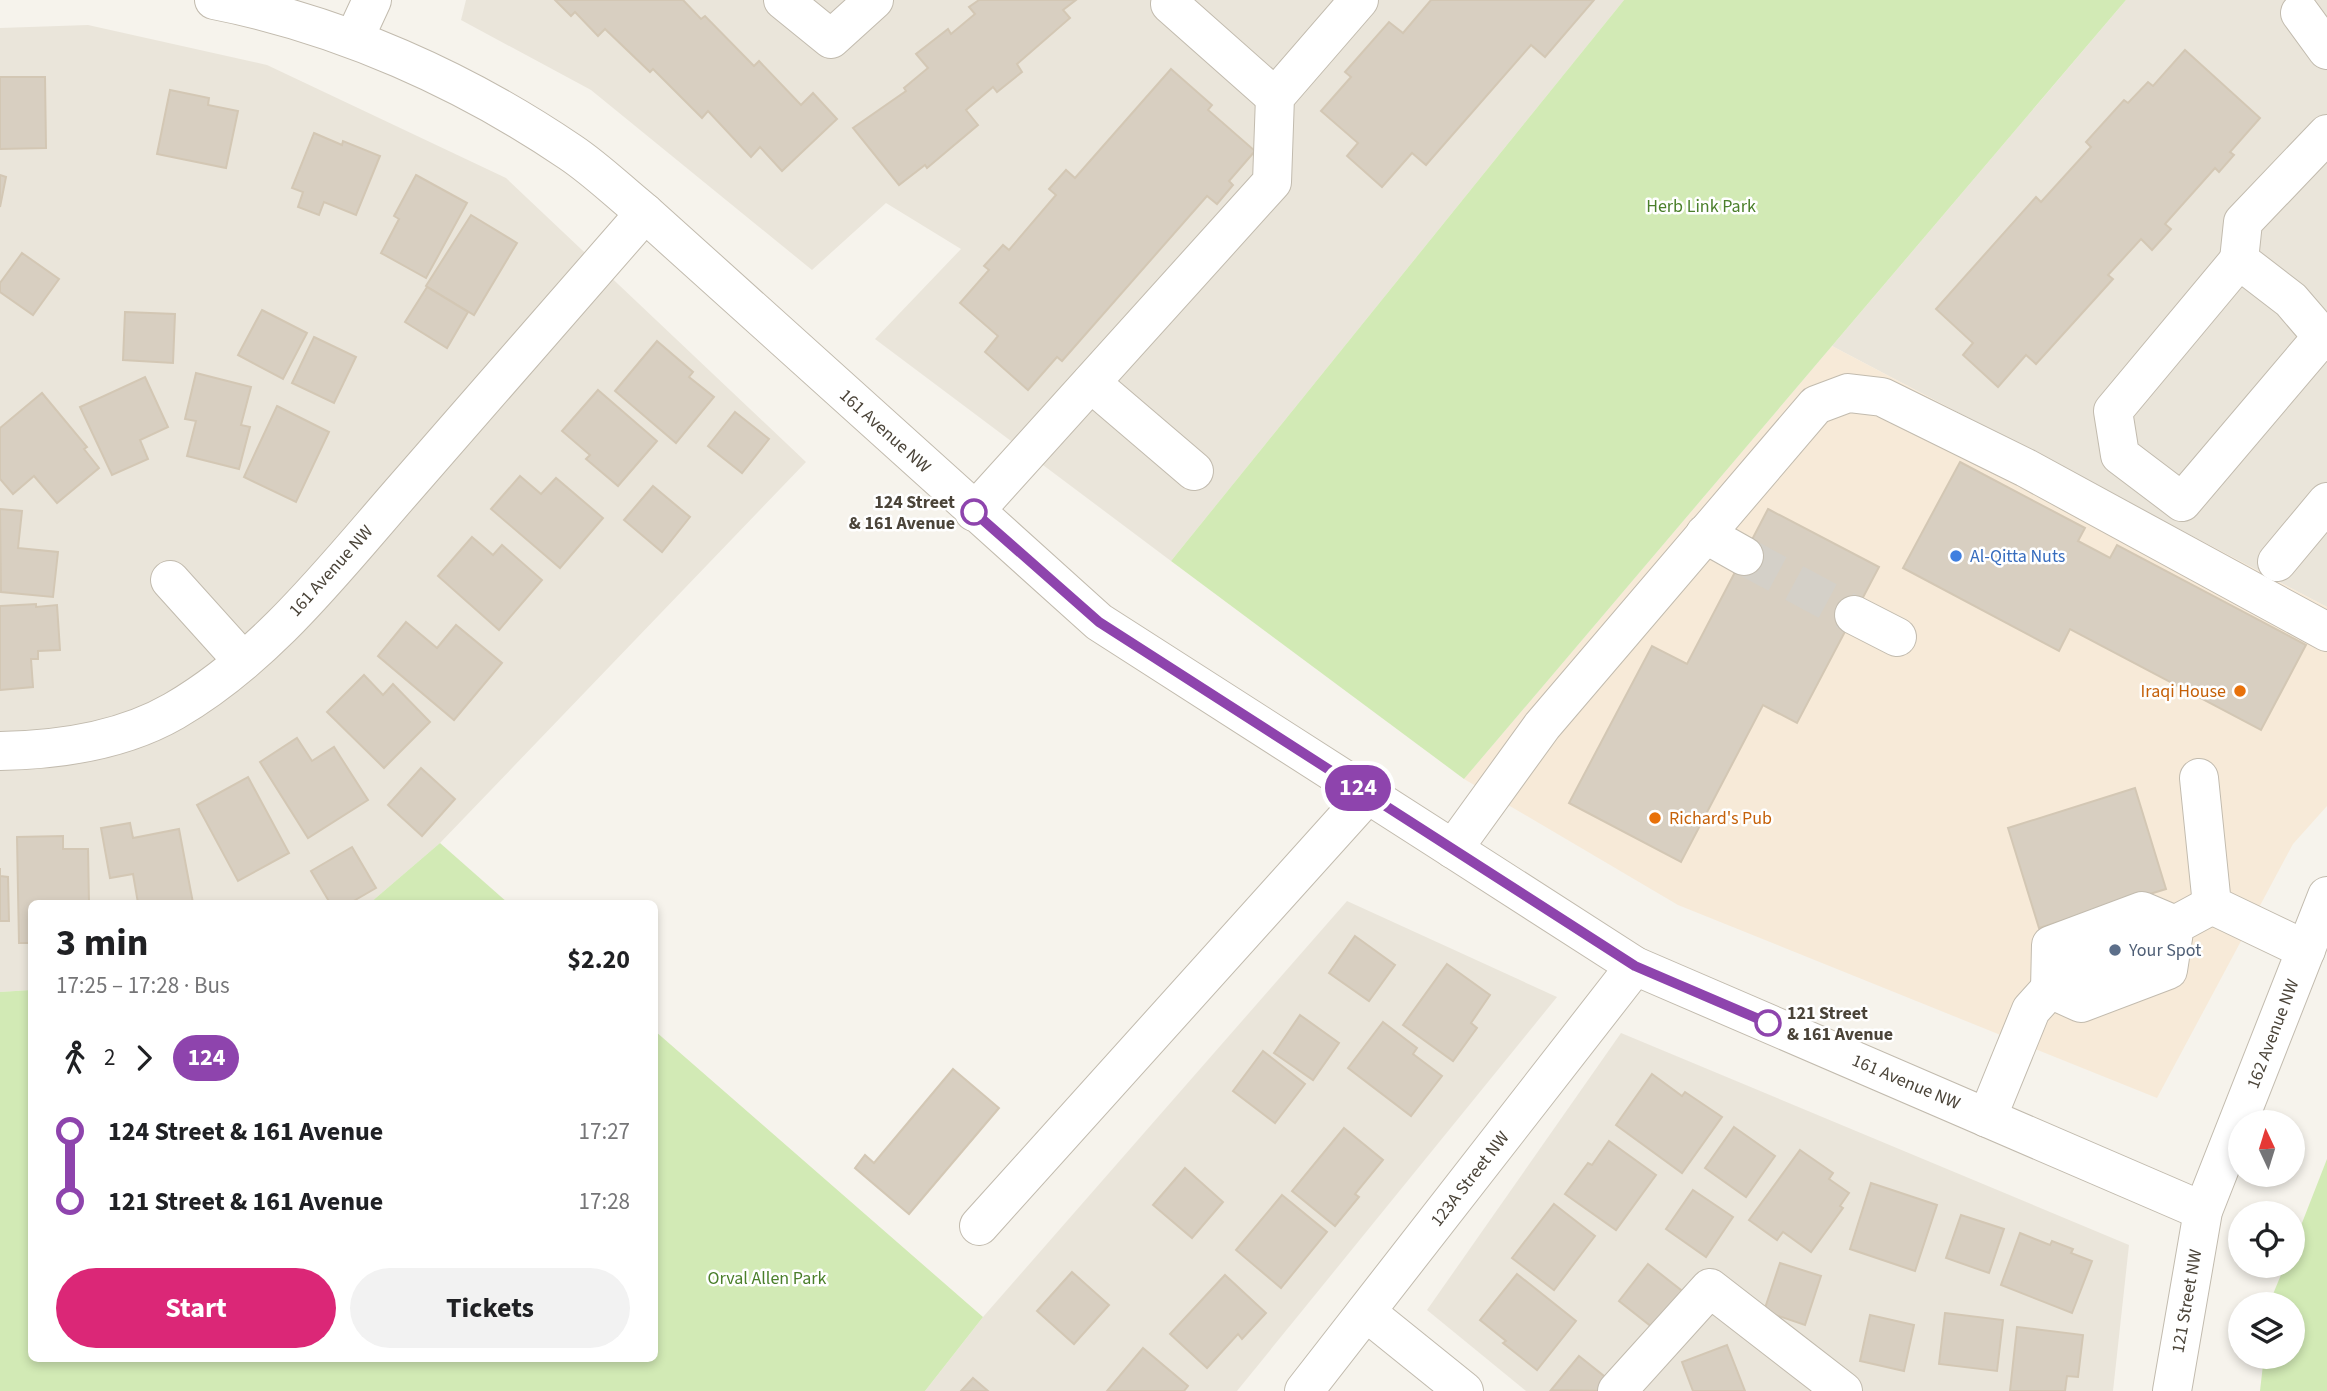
<!DOCTYPE html>
<meta charset="utf-8">
<style>
body{margin:0;font-family:"Source Sans 3",sans-serif;background:#f2f2f2;color:#202124;height:100vh;display:flex;flex-direction:column;font-size:26px;white-space:nowrap}
*{box-sizing:border-box;margin:0}
p{font-size:23px;color:#757577}
.icon{flex:none;width:38px;height:38px;fill:none;stroke:currentColor;stroke-width:2;stroke-linecap:round;stroke-linejoin:round}
.map{position:relative;flex:1;overflow:hidden}
.side{position:absolute;left:28px;top:900px;width:630px;height:462px;display:flex;flex-direction:column;background:#fff;border-radius:10px;box-shadow:0 4px 10px #0003}
.side>*{flex:none}
.badge{padding:0 14px;border-radius:23px;font-size:24px;line-height:46px}
.needle{width:46px;rotate:356deg}
.buttons{position:absolute;left:2228px;top:1110px;display:grid;gap:14px}
.buttons a{display:grid;place-items:center;width:77px;height:77px;border-radius:50%;background:#fff;box-shadow:0 4px 10px #0003;font-size:35px}
.map>.badge{position:absolute;translate:-50% -50%;box-shadow:0 0 0 4px #fff}
.legs{display:flex;align-items:center;gap:10px;height:77px;padding:0 28px;font-size:23px}
.legs p{margin-inline-start:auto}
.overview{display:flex;align-items:center;justify-content:space-between;height:119px;padding:0 28px}
h1{font-size:38px;font-weight:700;line-height:52px}
.cta{display:flex;gap:14px;margin-top:auto;padding:14px 28px}
.cta a{flex:1;height:80px;border-radius:42px;background:#db2777;color:#fff;font-size:28px;font-weight:700;line-height:80px;text-align:center}
.cta a+a{background:#f2f2f2;color:#202124}
ul{padding:0 28px;list-style:none}
li{display:flex;align-items:center;gap:24px;height:70px;font-size:26px}
li i{display:grid;place-items:center;width:10px;height:100%;margin:0 9px;background:currentColor}
li i::after{content:'';width:18px;height:18px;margin:-9px;border:5px solid;border-radius:50%;background:#fff}
li p{margin-inline-start:auto}
li:first-child i{background:linear-gradient(#0000 50%,currentColor 0)}
li:last-child i{background:linear-gradient(currentColor 50%,#0000 0)}
.map>svg:first-child{display:block}
.residential{fill:#eae5da}
.commercial{fill:#f7ead8}
.green{fill:#d2eab5}
.building{fill:#d8cfc1;stroke:#d3c7b4;stroke-width:2}
.lines{fill:none;stroke-linecap:round;stroke-linejoin:round}
.minor-tunnel{stroke:#d4d0c8;stroke-width:38;stroke-dasharray:38 19;stroke-linecap:butt}
.minor-casing{stroke:#c2bbae;stroke-width:40}
.minor{stroke:#fff;stroke-width:38}
.line-1-casing{stroke:#fff;stroke-width:16}
.line-1{stroke:#8e44ad;stroke-width:10}
.stop-1-dot{fill:#fff;stroke:#8e44ad;stroke-width:3.5}
.shop-dot{fill:#3f7fe0;stroke:#fff;stroke-width:2.5}
.food-dot{fill:#e8710a;stroke:#fff;stroke-width:2.5}
.service-dot{fill:#5c6f8a;stroke:#fff;stroke-width:2.5}
.labels{text-anchor:middle;dominant-baseline:central;stroke-width:5;stroke-linejoin:round;paint-order:stroke}
.park-label{font-size:18px;fill:#4a7f2a;stroke:#fff}
.street-label{font-size:18px;fill:#4b4439;stroke:#fff}
.stop-label{font-size:18px;font-weight:bold;fill:#4b4439;stroke:#fff;text-anchor:end}
.shop-label{font-size:18px;fill:#366cbe;stroke:#fff;text-anchor:start}
.food-label{font-size:18px;fill:#c56008;stroke:#fff;text-anchor:end}
.service-label{font-size:18px;fill:#4e5e75;stroke:#fff;text-anchor:start}
</style>
<div class="map">
<svg width="2327" height="1391" viewBox="0 0 2327 1391">
<rect width="100%" height="100%" fill="#f6f3ec"/>
<g class="residential">
<polygon points="466,0 1624,0 1171,561 875,339 961,249 886,203 812,270 591,90 461,20"/>
<polygon points="2126,0 2327,0 2327,607 1832,346"/>
<polygon points="88,25 267,65 506,178 806,462 440,843 370,903 32,903 31,990 0,992 0,28"/>
<polygon points="1347,901 1557,997 1237,1391 925,1391 983,1317"/>
<polygon points="1621,1033 2129,1245 2113,1391 1526,1391 1427,1310"/>
</g>
<polygon class="commercial" points="1832,346 2327,607 2327,806 2293,844 2157,1098 1678,905 1464,779"/>
<g class="green">
<polygon points="1624,0 2126,0 1464,779 1171,561"/>
<polygon points="440,843 508,903 370,903"/>
<polygon points="31,990 32,1358 654,1358 655,1031 983,1317 925,1391 0,1391 0,992"/>
<polygon points="2327,1159 2327,1391 2260,1391 2264,1356 2292,1356 2292,1304 2271,1304 2271,1299 2285,1265 2292,1265 2293,1246"/>
</g>
<g class="building">
<polygon points="555,0 683,0 701,19 705,16 754,66 759,61 801,105 813,93 837,119 782,171 760,147 751,157 708,111 702,118 653,69 650,72 605,29 598,36 575,12 571,16"/>
<polygon points="979,0 1076,0 1063,10 1070,18 1017,64 1022,72 997,92 993,87 966,110 978,125 927,168 925,165 899,185 853,128 906,91 904,88 928,68 916,54 948,29 951,34 975,14 969,7"/>
<polygon points="1431,0 1594,0 1545,57 1531,45 1426,165 1412,153 1382,187 1347,156 1358,143 1321,111 1351,77 1345,72 1389,22 1403,33"/>
<polygon points="2185,50 2260,118 2230,152 2234,155 2219,172 2215,168 2165,224 2171,229 2152,250 2141,239 2108,275 2113,279 2036,364 2026,355 1998,387 1963,355 1973,343 1936,309 2036,197 2041,202 2091,147 2086,142 2124,100 2128,103 2148,82 2153,86"/>
<polygon points="1171,69 1212,105 1208,110 1255,151 1229,181 1233,185 1217,204 1207,196 1062,361 1057,357 1028,390 985,352 998,336 960,303 989,270 984,266 1003,245 1009,250 1056,195 1049,189 1066,170 1075,178"/>
<polygon points="0,77 45,77 46,148 0,149"/>
<polygon points="170,90 209,98 208,105 238,111 226,168 157,154"/>
<polygon points="314,133 342,145 343,141 380,156 356,215 324,202 319,215 298,207 303,192 292,188"/>
<polygon points="0,175 6,177 0,207"/>
<polygon points="416,175 467,203 426,278 381,253 399,219 394,216"/>
<polygon points="471,215 517,243 474,315 426,286"/>
<polygon points="22,253 59,279 33,315 0,292 0,283"/>
<polygon points="427,287 468,312 447,348 405,322"/>
<polygon points="262,310 307,333 283,379 238,355"/>
<polygon points="125,312 175,314 173,363 123,360"/>
<polygon points="314,337 356,357 334,403 292,383"/>
<polygon points="657,341 693,372 689,377 714,397 676,443 615,391"/>
<polygon points="196,373 251,387 241,425 250,427 239,469 187,456 196,421 185,419"/>
<polygon points="145,377 168,427 140,440 148,459 112,475 80,407"/>
<polygon points="598,390 657,441 618,486 586,459 590,455 562,431"/>
<polygon points="42,393 87,447 84,449 99,468 57,503 34,476 13,494 0,479 0,428"/>
<polygon points="277,406 329,432 296,502 244,477"/>
<polygon points="735,412 769,439 742,473 708,446"/>
<polygon points="1960,462 2085,528 2078,541 2110,558 2117,545 2306,645 2261,730 2070,629 2059,651 1903,568"/>
<polygon points="520,476 541,494 556,478 603,518 560,568 491,509"/>
<polygon points="653,486 690,517 662,552 624,520"/>
<polygon points="0,509 22,511 18,548 58,552 53,597 1,592"/>
<polygon points="1768,509 1879,567 1797,723 1763,705 1681,862 1569,803 1652,646 1687,664"/>
<polygon points="472,537 493,555 502,545 542,580 499,630 438,576"/>
<polygon points="36,604 36,607 57,605 60,650 38,651 38,659 31,659 33,687 0,690 0,606"/>
<polygon points="406,622 437,648 456,625 502,663 454,720 378,656"/>
<polygon points="364,675 383,695 393,684 430,722 384,768 327,712"/>
<polygon points="297,738 312,761 334,747 368,800 308,838 260,762"/>
<polygon points="421,768 455,799 422,836 388,805"/>
<polygon points="248,777 289,853 238,881 197,805"/>
<polygon points="2135,788 2166,889 2039,928 2008,828"/>
<polygon points="130,823 133,838 179,829 193,903 138,903 133,874 110,878 101,828"/>
<polygon points="63,836 63,849 88,849 89,903 32,903 32,943 19,943 17,837"/>
<polygon points="352,847 376,888 350,903 330,903 311,871"/>
<polygon points="0,868 0,876 8,877 9,921 0,921"/>
<polygon points="1355,936 1395,965 1369,1001 1329,973"/>
<polygon points="1447,964 1490,995 1471,1023 1477,1028 1453,1061 1403,1025"/>
<polygon points="1300,1015 1339,1043 1313,1080 1274,1053"/>
<polygon points="1383,1022 1417,1048 1413,1054 1442,1076 1411,1116 1348,1068"/>
<polygon points="1263,1051 1305,1084 1275,1123 1233,1091"/>
<polygon points="953,1069 999,1108 909,1214 855,1168 865,1155 874,1163"/>
<polygon points="1652,1074 1682,1096 1685,1092 1722,1117 1682,1173 1616,1125"/>
<polygon points="1734,1127 1775,1156 1746,1197 1705,1168"/>
<polygon points="1344,1128 1383,1160 1355,1194 1359,1197 1335,1226 1292,1191"/>
<polygon points="1609,1141 1656,1175 1616,1230 1565,1194 1588,1163 1592,1165"/>
<polygon points="1800,1150 1833,1173 1829,1179 1849,1193 1840,1206 1843,1208 1811,1252 1783,1232 1777,1240 1749,1220"/>
<polygon points="1185,1168 1223,1202 1192,1238 1153,1205"/>
<polygon points="1871,1183 1937,1205 1915,1271 1850,1249"/>
<polygon points="1693,1190 1733,1217 1706,1257 1666,1229"/>
<polygon points="1282,1195 1327,1232 1281,1288 1236,1250"/>
<polygon points="1554,1204 1595,1236 1554,1290 1512,1258"/>
<polygon points="1961,1215 2004,1229 1989,1273 1946,1258"/>
<polygon points="2020,1233 2050,1245 2052,1241 2073,1249 2071,1253 2092,1261 2072,1313 2001,1285"/>
<polygon points="1780,1263 1821,1276 1805,1325 1764,1311"/>
<polygon points="1648,1264 1686,1294 1657,1331 1619,1301"/>
<polygon points="1072,1272 1109,1305 1074,1344 1037,1311"/>
<polygon points="1517,1274 1576,1321 1537,1370 1503,1343 1506,1341 1480,1320"/>
<polygon points="1225,1275 1266,1313 1242,1339 1238,1334 1207,1368 1170,1334"/>
<polygon points="1945,1313 2003,1320 1997,1371 1939,1364"/>
<polygon points="1870,1315 1914,1325 1904,1371 1860,1361"/>
<polygon points="2017,1327 2083,1335 2078,1377 2067,1376 2065,1391 2010,1391"/>
<polygon points="1727,1345 1745,1391 1693,1391 1682,1362"/>
<polygon points="1143,1348 1188,1386 1184,1391 1107,1391"/>
<polygon points="1579,1356 1614,1384 1608,1391 1551,1390"/>
<polygon points="973,1378 988,1391 961,1391"/>
</g>
<g class="lines">
<polyline class="minor-tunnel" points="1744,556 1854,615"/>
<defs>
<g id="minor">
<path d="M214,0C341,25 464,80 570,152C597,170 620,193 645,213L1099,622L1453,849L1635,966L2203,1211"/>
<polyline points="783,0 831,39 874,0"/>
<polyline points="1170,4 1275,97"/>
<polyline points="2300,13 2327,50"/>
<polyline points="354,39 372,0"/>
<polyline points="2327,134 2243,222 2239,260 2291,300 2327,342"/>
<polyline points="2239,260 2113,411 2120,455 2182,502 2322,337"/>
<polyline points="1091,383 1194,471"/>
<polyline points="974,512 1272,182 1275,97 1359,0"/>
<polyline points="1705,534 1744,556"/>
<polyline points="2277,562 2327,502"/>
<polyline points="170,580 243,661"/>
<polyline points="1854,615 1897,637"/>
<path d="M0,751C59,750 122,741 174,711C267,657 335,568 405,488C485,396 565,305 645,213"/>
<polyline points="2199,778 2212,905 2306,950"/>
<polyline points="1453,849 1542,726 1816,405 1848,393 1882,397 2026,468 2327,632"/>
<polyline points="2050,989 2051,945 2142,911 2175,925"/>
<polyline points="2050,989 2083,968 2175,925"/>
<polyline points="1987,1118 2031,1010 2050,989 2081,1003 2168,970 2175,925 2212,905"/>
<polyline points="979,1226 1368,794"/>
<polyline points="1366,1312 1464,1391"/>
<polyline points="1304,1391 1635,966"/>
<polyline points="1617,1391 1710,1288 1843,1391"/>
<polyline points="2172,1391 2203,1211 2327,896"/>
</g>
</defs>
<use href="#minor" class="minor-casing"/>
<use href="#minor" class="minor"/>
</g>
<g class="lines">
<defs>
<polyline id="line-1" points="974,512 1099,622 1635,966 1768,1023"/>
</defs>
<use href="#line-1" class="line-1-casing"/>
<use href="#line-1" class="line-1"/>
</g>
<g class="stop-1-dot">
<circle cx="974" cy="512" r="12"/>
<circle cx="1768" cy="1023" r="12"/>
</g>
<circle class="shop-dot" cx="1956" cy="556" r="7"/>
<g class="food-dot">
<circle cx="2240" cy="691" r="7"/>
<circle cx="1655" cy="818" r="7"/>
</g>
<circle class="service-dot" cx="2115" cy="950" r="7"/>
<g class="labels">
<g class="park-label">
<text x="1701" y="206">Herb Link Park</text>
<text x="767" y="1278">Orval Allen Park</text>
</g>
<g class="street-label">
<text transform="translate(885 431) rotate(42)">161 Avenue NW</text>
<text transform="translate(331 571) rotate(-48)">161 Avenue NW</text>
<text transform="translate(2273 1034) rotate(-69)">162 Avenue NW</text>
<text transform="translate(1906 1082) rotate(23)">161 Avenue NW</text>
<text transform="translate(1470 1179) rotate(-52)">123A Street NW</text>
<text transform="translate(2187 1301) rotate(-80)">121 Street NW</text>
</g>
<g class="stop-label">
<text x="955" y="502">124 Street<tspan x="955" dy="21">&amp; 161 Avenue</tspan></text>
<text x="1787" y="1013" text-anchor="start">121 Street<tspan x="1787" dy="21">&amp; 161 Avenue</tspan></text>
</g>
<g class="shop-label">
<text x="1970" y="556">Al-Qitta Nuts</text>
</g>
<g class="food-label">
<text x="2226" y="691">Iraqi House</text>
<text x="1669" y="818" text-anchor="start">Richard's Pub</text>
</g>
<g class="service-label">
<text x="2129" y="950">Your Spot</text>
</g>
</g>
</svg>
<div class="buttons">
<a><svg class="needle" viewBox="-14 -14 28 28"><path d="M0-13l5 13h-10z" fill="#e53935"/><path d="M0 13l5-13h-10z" fill="#757577"/></svg></a>
<a><svg class="icon" aria-label="locate" viewBox="0 0 24 24"><circle cx="12" cy="12" r="6"/><path d="M12 2v4M12 18v4M2 12h4M18 12h4"/></svg></a>
<a><svg class="icon" aria-label="layers" viewBox="0 0 24 24"><path d="M12 4l9 5-9 5-9-5zM3 14l9 5 9-5"/></svg></a>
</div>
<b class="badge" style="left:1358px;top:788px;background:#8e44ad;color:#fff">124</b>
<section class="side">
<div class="overview"><div><h1>3 min</h1><p>17:25 – 17:28 · Bus</p></div><b>$2.20</b></div>
<div class="legs"><svg class="icon" aria-label="walk" viewBox="0 0 24 24"><circle cx="13" cy="4" r="2"/><path d="M13 8l-2 6 4 7M11 14l-3 7M7 12l3-4h3l4 4"/></svg>2<svg class="icon" aria-label="forward" viewBox="0 0 24 24"><path d="M9 5l7 7-7 7"/></svg><b class="badge" style="background:#8e44ad;color:#fff">124</b></div>
<ul>
<li><i style="color:#8e44ad"></i><b>124 Street &amp; 161 Avenue</b><p>17:27</p></li>
<li><i style="color:#8e44ad"></i><b>121 Street &amp; 161 Avenue</b><p>17:28</p></li>
</ul>
<div class="cta"><a>Start</a><a>Tickets</a></div>
</section>
</div>
